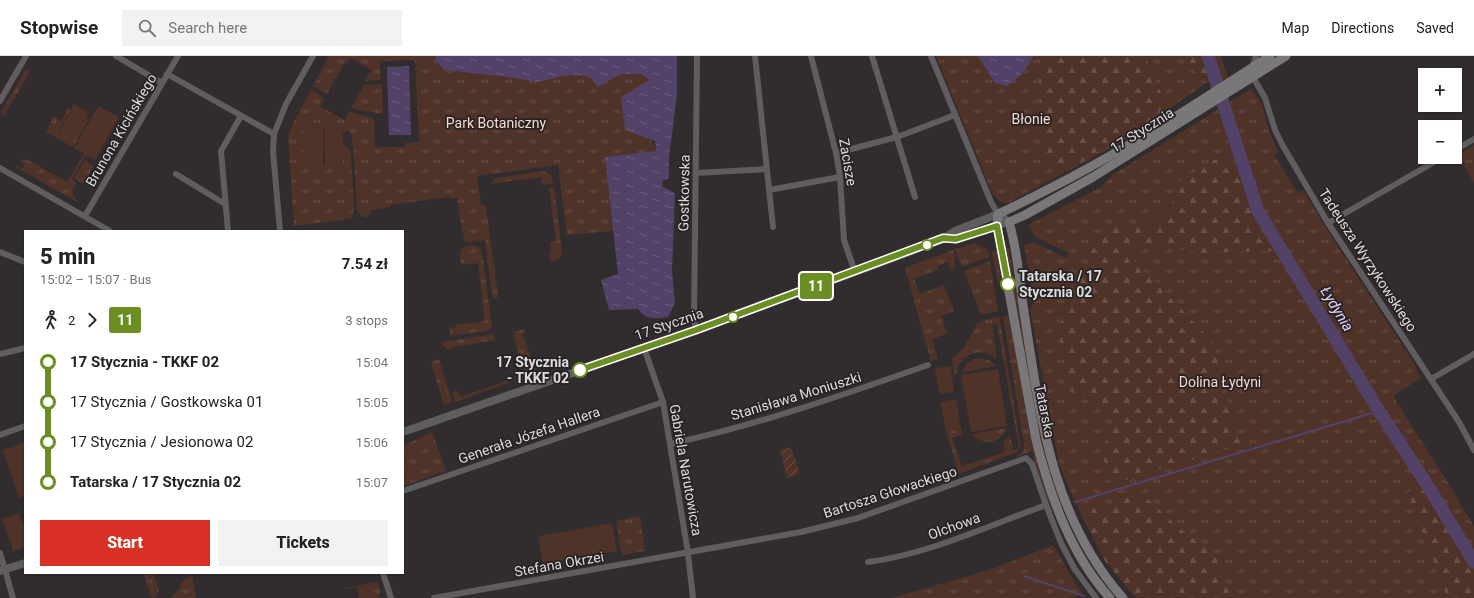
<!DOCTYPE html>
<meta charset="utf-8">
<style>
body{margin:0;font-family:Roboto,sans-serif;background:#f2f2f2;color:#222;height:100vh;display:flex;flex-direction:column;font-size:15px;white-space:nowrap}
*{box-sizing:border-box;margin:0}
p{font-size:13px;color:#767676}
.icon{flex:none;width:22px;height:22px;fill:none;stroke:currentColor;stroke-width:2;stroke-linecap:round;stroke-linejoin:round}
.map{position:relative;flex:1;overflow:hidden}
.sheet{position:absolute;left:24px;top:174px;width:380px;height:344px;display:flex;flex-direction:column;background:#fff;border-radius:0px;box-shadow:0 1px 3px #0004}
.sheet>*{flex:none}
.badge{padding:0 8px;border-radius:3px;font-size:14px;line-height:26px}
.tools{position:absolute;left:1418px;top:12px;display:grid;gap:8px}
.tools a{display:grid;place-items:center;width:44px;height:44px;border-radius:0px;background:#fff;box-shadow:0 1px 3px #0004;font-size:20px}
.map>.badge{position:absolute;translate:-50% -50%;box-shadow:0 0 0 2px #fff}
.legs{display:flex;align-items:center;gap:6px;height:44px;padding:0 16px;font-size:13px}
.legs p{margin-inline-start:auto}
.headline{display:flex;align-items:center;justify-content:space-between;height:68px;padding:0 16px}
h1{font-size:22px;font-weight:800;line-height:30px}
.action{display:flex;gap:8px;margin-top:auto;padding:8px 16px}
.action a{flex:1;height:46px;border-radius:0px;background:#d93025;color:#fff;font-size:16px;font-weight:800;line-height:46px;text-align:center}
.action a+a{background:#f2f2f2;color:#222}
ul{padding:0 16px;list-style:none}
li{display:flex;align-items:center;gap:14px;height:40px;font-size:15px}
li i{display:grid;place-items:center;width:6px;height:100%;margin:0 5px;background:currentColor}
li i::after{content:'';width:10px;height:10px;margin:-5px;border:3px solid;border-radius:50%;background:#fff}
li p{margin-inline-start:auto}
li:first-child i{background:linear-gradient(#0000 50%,currentColor 0)}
li:last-child i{background:linear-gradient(currentColor 50%,#0000 0)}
header{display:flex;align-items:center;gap:24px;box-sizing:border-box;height:56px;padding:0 20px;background:#fff;border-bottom:1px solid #e0e0e0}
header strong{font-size:19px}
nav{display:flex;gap:22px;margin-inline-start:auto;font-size:14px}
.search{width:280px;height:36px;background:#f2f2f2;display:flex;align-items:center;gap:10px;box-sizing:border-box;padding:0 14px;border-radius:0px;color:#767676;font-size:15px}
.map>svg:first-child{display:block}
.grass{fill:url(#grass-tufts)}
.forest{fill:url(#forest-firs)}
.garden{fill:url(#garden-furrows)}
.pitch{fill:#4f3328}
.water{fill:url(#water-ripples)}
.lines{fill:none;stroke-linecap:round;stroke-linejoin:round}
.stream{stroke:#524268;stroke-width:2}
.river{stroke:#524268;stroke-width:13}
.minor{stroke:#5f5d5f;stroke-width:6}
.tertiary{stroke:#5f5d5f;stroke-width:8}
.secondary{stroke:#7a777a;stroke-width:9}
.line-1-casing{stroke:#fff;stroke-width:9}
.line-1{stroke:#6b8e23;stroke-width:6}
.stop-1-dot{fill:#fff;stroke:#6b8e23;stroke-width:2}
.labels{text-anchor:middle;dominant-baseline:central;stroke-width:3.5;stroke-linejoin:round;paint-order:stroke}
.park-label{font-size:14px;fill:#f7d8cd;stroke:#272224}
.street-label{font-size:14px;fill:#dedbdc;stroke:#272224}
.stop-label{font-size:14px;font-weight:bold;fill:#dedbdc;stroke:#272224;text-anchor:start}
.water-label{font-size:15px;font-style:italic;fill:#e3d3fb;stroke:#272224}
</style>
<header>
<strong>Stopwise</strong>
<div class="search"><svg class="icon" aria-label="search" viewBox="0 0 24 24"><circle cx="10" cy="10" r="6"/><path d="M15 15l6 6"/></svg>Search here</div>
<nav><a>Map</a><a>Directions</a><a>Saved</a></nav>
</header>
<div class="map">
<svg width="1474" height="542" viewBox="0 0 1474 542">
<defs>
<pattern id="grass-tufts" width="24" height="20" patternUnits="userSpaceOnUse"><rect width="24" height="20" fill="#4f3328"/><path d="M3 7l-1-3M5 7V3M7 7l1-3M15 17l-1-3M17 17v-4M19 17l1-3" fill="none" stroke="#685047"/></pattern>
<pattern id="forest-firs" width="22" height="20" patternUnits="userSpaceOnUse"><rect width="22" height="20" fill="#4f3328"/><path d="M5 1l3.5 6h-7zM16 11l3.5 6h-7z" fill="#685047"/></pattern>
<pattern id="garden-furrows" width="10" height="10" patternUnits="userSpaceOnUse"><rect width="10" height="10" fill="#4f3328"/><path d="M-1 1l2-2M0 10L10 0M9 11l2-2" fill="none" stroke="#685047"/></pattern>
<pattern id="water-ripples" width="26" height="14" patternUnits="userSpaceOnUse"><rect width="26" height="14" fill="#524268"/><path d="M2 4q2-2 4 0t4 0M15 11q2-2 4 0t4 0" fill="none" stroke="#6a5d7d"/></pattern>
</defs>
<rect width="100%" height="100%" fill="#312c2e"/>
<g class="grass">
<path d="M329,0H437L644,15L651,26L649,82L658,96L622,174L567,179L558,109L477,120L481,149H485L486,151L498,240L497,242L495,243L492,240L485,184L468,186L464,184L457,142L450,143L449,141L391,149V151L371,154L368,161C362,162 359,158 357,153L353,89L350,76L349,75H343V71L304,72L305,110L343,109V88C348,91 350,94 351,99L354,150L352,162L349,163L294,170L288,82L292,69L311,34L322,40L324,43L320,51L345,64L349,56L374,62L375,91H405V87L419,86L415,4L380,5L381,24L365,25L372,14L351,2L347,7L345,6L327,38L313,30Z"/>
<polygon points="936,0 1221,0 1232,34 1214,45 1210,32 1212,23 1122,86 1008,147 1000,146 993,139"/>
<polygon points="26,13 30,15 4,60 2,59 1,56"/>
<polygon points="379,28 382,29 383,58 364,55 351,52 364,29"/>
<polygon points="1251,33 1261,46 1270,77 1278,96 1274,99 1298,137 1303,134 1324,169 1417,312 1416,314 1421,322 1393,340 1452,433 1474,470 1474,542 1136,542 1105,505 1075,446 1059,408 1030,253 1034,248 1024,189 1033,186 1067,202 1069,197 1035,181 1028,169 1101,131 1114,118"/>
<polygon points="69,51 71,53 59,74 74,82 86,62 89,63 73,91 46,76 54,60 61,65"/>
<polygon points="1474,89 1474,127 1458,99"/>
<polygon points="84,98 86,99 72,123 76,127 72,135 77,146 16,111 18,109 19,110 19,112 22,113 25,108 20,106 24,103 28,104 67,126"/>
<polygon points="85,104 94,110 83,128 74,122"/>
<polygon points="544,115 551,119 553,128 542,129 541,121 491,128 494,123 497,122"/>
<path d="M554,131L562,195C561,202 557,205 550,205L549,198L551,197L550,186L556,185L549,132Z"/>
<polygon points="975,187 988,194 989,201 987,203 986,202 962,211 955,193"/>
<path d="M473,189L479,191L482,196L492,270L490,273L486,275L450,280L449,272L456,271V269L485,265L478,207L461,209C459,196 459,191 473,189Z"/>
<path d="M1006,192H1009C1015,230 1021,268 1028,306C1036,356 1044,404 1063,451L1061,452L1045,407L1035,360Z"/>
<polygon points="953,194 955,199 954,213 951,214 948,206 937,210 938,214 914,223 920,238 944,229 954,255 941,260 947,277 932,284 938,302 938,303 931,306 905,212"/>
<polygon points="998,194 1001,227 998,227 992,197 993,195"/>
<polygon points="990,205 998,255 981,259 964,215"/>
<path d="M999,260L1021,391L1017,396L959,418L946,375L961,373L963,378L952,382L962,410L1005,396L1003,387L1010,379L1013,394L1019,393L997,268L992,269L997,303C978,289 958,299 955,322L952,303L964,292L977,268L980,266Z"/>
<polygon points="1003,260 1009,260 1032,388 1042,423 1054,454 1052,455 1041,429 1032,395 1017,401 1016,400 1023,396 1024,389"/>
<polygon points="524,273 525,276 522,277 537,317 527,321 519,300 513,276"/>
<polygon points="494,278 495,284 454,291 449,294 441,288 443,286"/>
<polygon points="978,302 989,304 996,310 962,316 968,306"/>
<polygon points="439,303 452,346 444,349 431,306"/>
<polygon points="507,325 508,327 455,346 452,336 458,335 460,341"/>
<path d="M1007,372C1001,387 982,391 972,378Z"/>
<polygon points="432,376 446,415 403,430 403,390"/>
<polygon points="640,460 645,495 622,499 616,465"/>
<polygon points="1053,489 1082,538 1074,542 891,542 989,514"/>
<polygon points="151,517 153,517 159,535 154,542 152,542 144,519"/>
<polygon points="192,519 196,542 170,542 181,531 180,528 189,520"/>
<polygon points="378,526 380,536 378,542 359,542 357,531 344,533 344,532"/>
</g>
<g class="forest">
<polygon points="1046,0 1145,0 1168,53 1066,116 1057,110 1042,91 1042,63 1038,28"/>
<polygon points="1182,0 1201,0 1207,10 1212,23 1207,27 1190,11"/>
<polygon points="1212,104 1235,104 1238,117 1254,162 1272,195 1197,197 1153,187 1120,190 1214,287 1223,329 1241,389 1112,428 1101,395 1117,362 1070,334 1060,284 1064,248 1085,217 1095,181 1120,169 1151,167 1172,148 1179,126"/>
<polygon points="1427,429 1474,507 1474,542 1448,542 1407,436"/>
<polygon points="1141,437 1178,471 1215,499 1228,530 1242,542 1136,542 1105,505 1081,457"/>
</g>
<polygon class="garden" points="791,391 800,417 787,422 780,394"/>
<g class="pitch">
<polygon points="74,48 89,57 74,83 60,74"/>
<polygon points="98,50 119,61 95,104 74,92"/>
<polygon points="323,71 323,110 305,110 304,72"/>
<polygon points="324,71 343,71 343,109 325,110"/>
<polygon points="951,310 954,336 939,338 935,312"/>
<polygon points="998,313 1007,370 971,376 961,319"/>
<polygon points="956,343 961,373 946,375 940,346"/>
<polygon points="25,386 25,440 19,442 3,394"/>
<polygon points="19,457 25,473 25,491 13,495 2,463"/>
<polygon points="612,467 617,495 543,508 538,480"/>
</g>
<g class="water">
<path d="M435,0H677V39L669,102V122L662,125L663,131L675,137L672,215L675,247L668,261C655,263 645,264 638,253L609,254L601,224L618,218L605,101L656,95L655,85L625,74L621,41L649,24L642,18H621L598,31L591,22L581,19L562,20L538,26L501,20L444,14L436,5Z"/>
<path d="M978,0H1033C1027,15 1019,21 1007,30L995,27Z"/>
<polygon points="409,10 411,79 389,79 387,11"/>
</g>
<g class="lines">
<g class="stream">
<polyline points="1075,446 1379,355"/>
<polyline points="1024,520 1084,540"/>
</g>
<polyline class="river" points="1208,0 1258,155 1379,355 1431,435 1474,506"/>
<g class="minor">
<polyline points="116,0 162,27"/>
<polyline points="755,0 773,171"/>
<polyline points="811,0 836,97 840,121 844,184 855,216"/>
<polyline points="872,0 915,141"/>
<polyline points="931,0 991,146 998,158"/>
<polyline points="1252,12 1256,0"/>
<polyline points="167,18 274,78"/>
<polyline points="1253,21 1265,42 1275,74 1283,90 1328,167 1459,366 1474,394"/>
<polyline points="0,45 26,0"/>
<polyline points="1455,94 1474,83"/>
<polyline points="836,97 897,81 955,59"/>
<polyline points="0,112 110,175"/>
<polyline points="696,117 767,113"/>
<polyline points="176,118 225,148"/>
<polyline points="769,134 840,121"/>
<polyline points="85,160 178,0"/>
<polyline points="1328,167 1443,101"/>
<polyline points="228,175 221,95 241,60"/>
<polyline points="280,175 273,95 274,78 286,48 313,0"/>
<polyline points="0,196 25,206"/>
<polyline points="696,274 694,264 697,0"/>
<polyline points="644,292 663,346 688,497 693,542"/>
<polyline points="0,298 25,292"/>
<polyline points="1431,323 1474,298"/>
<polyline points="0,379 25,370"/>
<path d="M670,388C758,369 843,339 928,309"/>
<polyline points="403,435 663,346"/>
<polyline points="0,497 13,542"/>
<path d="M868,506C929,498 988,470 1046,449"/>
<polyline points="383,517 391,542"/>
<polyline points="434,542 801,476 858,462 1026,402 1032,408 1046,449 1061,487 1074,512 1096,542"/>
</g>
<g class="tertiary">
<polyline points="943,183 957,183 1002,168"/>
<path d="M403,376C584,313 765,251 943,183L955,175L998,158L1009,166"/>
<polyline points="0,515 25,507"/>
</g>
<g class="secondary">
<path d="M1110,542C1071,499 1050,440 1036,384L997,170L998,158C1022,147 1045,135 1068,123C1138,86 1204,43 1270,0"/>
<path d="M1123,542C1050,460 1039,353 1023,249C1019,221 1017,192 1009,166L1025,159L1093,121L1286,0"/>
</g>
</g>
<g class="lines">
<defs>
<polyline id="line-1" points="580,314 696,274 943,182 956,183 997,170 1008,228"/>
</defs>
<use href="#line-1" class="line-1-casing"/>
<use href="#line-1" class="line-1"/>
</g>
<g class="stop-1-dot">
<circle cx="927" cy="189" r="5"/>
<circle cx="1008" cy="228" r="7"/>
<circle cx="733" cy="261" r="5"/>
<circle cx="580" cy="314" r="7"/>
</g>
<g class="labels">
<g class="park-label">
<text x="1031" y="63">Błonie</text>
<text x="496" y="67">Park Botaniczny</text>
<text x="1220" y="326">Dolina Łydyni</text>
</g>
<g class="street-label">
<text transform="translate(121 74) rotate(-60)">Brunona Kicińskiego</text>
<text transform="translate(1142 74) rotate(-32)">17 Stycznia</text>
<text transform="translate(848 106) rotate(80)">Zacisze</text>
<text transform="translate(684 137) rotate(-89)">Gostkowska</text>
<text transform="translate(1368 204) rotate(57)">Tadeusza Wyrzykowskiego</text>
<text transform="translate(669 268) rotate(-19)">17 Stycznia</text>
<text transform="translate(796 340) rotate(-17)">Stanisława Moniuszki</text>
<text transform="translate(1045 355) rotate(79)">Tatarska</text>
<text transform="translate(529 379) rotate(-19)">Generała Józefa Hallera</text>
<text transform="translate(686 414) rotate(80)">Gabriela Narutowicza</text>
<text transform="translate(890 436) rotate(-18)">Bartosza Głowackiego</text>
<text transform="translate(954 470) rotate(-20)">Olchowa</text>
<text transform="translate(559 508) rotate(-10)">Stefana Okrzei</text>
</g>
<g class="stop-label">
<text x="1019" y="220">Tatarska / 17<tspan x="1019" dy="16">Stycznia 02</tspan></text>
<text x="569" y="306" text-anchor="end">17 Stycznia<tspan x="569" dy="16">- TKKF 02</tspan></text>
</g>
<g class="water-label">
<text transform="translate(1337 253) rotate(59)">Łydynia</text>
</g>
</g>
</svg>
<div class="tools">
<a>+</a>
<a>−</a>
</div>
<b class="badge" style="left:816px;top:230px;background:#6b8e23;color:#fff">11</b>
<section class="sheet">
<div class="headline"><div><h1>5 min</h1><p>15:02 – 15:07 · Bus</p></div><b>7.54 zł</b></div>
<div class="legs"><svg class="icon" aria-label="walk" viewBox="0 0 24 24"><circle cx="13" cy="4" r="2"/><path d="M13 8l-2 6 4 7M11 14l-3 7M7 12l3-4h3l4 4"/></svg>2<svg class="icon" aria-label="forward" viewBox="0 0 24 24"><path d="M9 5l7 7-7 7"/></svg><b class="badge" style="background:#6b8e23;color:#fff">11</b><p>3 stops</p></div>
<ul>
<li><i style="color:#6b8e23"></i><b>17 Stycznia - TKKF 02</b><p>15:04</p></li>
<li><i style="color:#6b8e23"></i><span>17 Stycznia / Gostkowska 01</span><p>15:05</p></li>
<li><i style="color:#6b8e23"></i><span>17 Stycznia / Jesionowa 02</span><p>15:06</p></li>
<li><i style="color:#6b8e23"></i><b>Tatarska / 17 Stycznia 02</b><p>15:07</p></li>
</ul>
<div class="action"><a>Start</a><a>Tickets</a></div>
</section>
</div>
